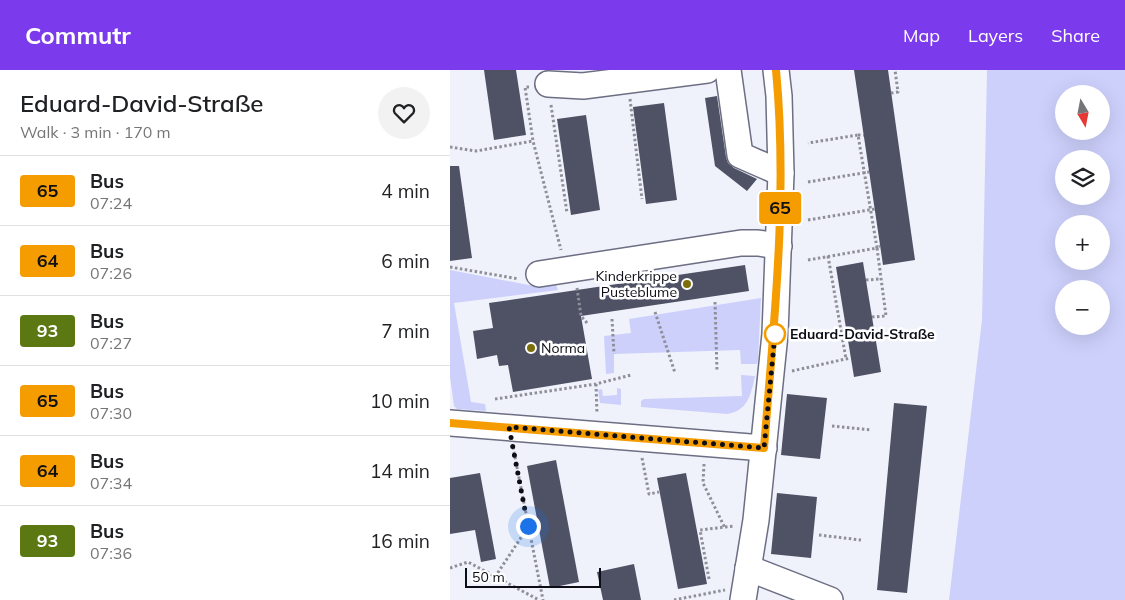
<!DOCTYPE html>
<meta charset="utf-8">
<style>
body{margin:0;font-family:Mulish,sans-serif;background:#f2f2f2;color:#202124;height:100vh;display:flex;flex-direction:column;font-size:19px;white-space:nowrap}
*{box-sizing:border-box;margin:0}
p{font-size:16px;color:#757577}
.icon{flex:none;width:28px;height:28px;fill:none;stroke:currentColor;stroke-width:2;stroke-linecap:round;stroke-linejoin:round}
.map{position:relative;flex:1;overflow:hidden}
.drawer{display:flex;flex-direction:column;background:#fff;width:450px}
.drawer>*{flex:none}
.badge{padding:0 10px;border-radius:4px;font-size:18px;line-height:32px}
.needle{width:32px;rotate:170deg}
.buttons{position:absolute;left:605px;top:15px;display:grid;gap:10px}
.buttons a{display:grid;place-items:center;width:55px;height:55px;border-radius:50%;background:#fff;box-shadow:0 5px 20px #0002;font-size:25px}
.scale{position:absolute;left:15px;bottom:12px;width:136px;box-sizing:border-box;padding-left:5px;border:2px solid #0c0d15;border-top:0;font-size:14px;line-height:18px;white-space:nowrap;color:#0c0d15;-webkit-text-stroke:4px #fff;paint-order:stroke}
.you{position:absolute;width:25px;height:25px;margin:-12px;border:4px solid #fff;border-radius:50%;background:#1a73e8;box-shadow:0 0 0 8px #1a73e833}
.map>.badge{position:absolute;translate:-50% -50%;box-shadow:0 0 0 2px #fff}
.round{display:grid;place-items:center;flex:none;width:52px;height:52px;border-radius:26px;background:#f2f2f2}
.summary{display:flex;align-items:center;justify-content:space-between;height:85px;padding:0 20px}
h1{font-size:24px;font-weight:600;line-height:38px}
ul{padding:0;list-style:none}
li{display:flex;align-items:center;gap:15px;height:70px;padding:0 20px;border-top:1px solid #e0e0e0}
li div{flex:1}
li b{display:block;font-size:19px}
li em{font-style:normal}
li .badge{min-width:55px;font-weight:700;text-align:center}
header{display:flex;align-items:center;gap:30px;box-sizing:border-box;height:70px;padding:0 25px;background:#7c3aed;color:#fff}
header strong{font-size:24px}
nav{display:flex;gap:28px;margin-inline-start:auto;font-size:18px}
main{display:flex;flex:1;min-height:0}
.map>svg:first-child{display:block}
.green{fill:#ccd0fb;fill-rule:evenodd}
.building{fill:#4f5165}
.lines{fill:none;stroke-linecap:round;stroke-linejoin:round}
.minor-casing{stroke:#6c6e83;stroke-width:28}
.path{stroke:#8e8f98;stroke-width:3;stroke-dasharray:2.5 2.5;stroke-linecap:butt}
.minor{stroke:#fff;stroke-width:25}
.line-casing{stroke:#fff;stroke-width:11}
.line{stroke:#f59c00;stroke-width:8}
.walk{stroke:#0c0d15;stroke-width:5;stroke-dasharray:0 9}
.poi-dot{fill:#7c6e0a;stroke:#fff;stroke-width:2}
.stop-dot{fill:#fff;stroke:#f59c00;stroke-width:2.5}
.labels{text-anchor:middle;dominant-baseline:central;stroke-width:5;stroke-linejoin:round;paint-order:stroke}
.poi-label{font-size:14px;fill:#0c0d15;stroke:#fff;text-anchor:end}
.stop-label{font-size:14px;font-weight:bold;fill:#0c0d15;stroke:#fff;text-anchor:start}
</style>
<header>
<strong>Commutr</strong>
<nav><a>Map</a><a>Layers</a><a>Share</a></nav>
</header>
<main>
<section class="drawer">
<div class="summary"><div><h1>Eduard-David-Straße</h1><p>Walk · 3 min · 170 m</p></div><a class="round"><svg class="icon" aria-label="heart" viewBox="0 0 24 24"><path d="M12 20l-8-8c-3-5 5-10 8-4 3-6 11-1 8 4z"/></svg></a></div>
<ul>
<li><span class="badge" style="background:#f59c00;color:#111">65</span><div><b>Bus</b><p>07:24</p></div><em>4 min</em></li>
<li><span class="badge" style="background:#f59c00;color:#111">64</span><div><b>Bus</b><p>07:26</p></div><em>6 min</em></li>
<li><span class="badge" style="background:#5b7813;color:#fff">93</span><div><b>Bus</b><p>07:27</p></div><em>7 min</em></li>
<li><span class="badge" style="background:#f59c00;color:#111">65</span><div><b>Bus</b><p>07:30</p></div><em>10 min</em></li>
<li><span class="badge" style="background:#f59c00;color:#111">64</span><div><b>Bus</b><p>07:34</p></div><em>14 min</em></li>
<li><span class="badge" style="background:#5b7813;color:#fff">93</span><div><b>Bus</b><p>07:36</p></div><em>16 min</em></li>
</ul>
</section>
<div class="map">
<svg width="675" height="530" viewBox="0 0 675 530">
<rect width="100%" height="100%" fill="#f0f2fb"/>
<g class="green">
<path d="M537,0H675V530H499L532,250ZM614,24H651V61H614ZM614,89H651V126H614ZM614,154H651V191H614ZM614,219H651V256H614Z"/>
<polygon points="0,200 89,217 106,215 108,220 4,233 21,332 35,334 36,341 7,339 4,336 0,307"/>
<polygon points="311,228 308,290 307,294 291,294 290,280 164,284 164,303 156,304 154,266 181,263 179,249"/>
<path d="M291,305L305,306C301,324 298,341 277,344L191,337V331L194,329L292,326Z"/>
<polygon points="167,318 171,319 171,335 150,333 148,320 152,319 153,326 167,325"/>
</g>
<g class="building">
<polygon points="34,0 66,0 76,65 44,70"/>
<polygon points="404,0 438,0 465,190 433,195"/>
<polygon points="267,26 276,87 278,93 284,98 307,109 297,121 265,96 255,28"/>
<polygon points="214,33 227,130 196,134 183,37"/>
<polygon points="136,45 150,140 121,145 107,49"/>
<polygon points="0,96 9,96 22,188 0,191"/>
<polygon points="413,192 431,302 404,307 386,197"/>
<polygon points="295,195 299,221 131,246 142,309 63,322 58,295 49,296 47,285 27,289 23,261 43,258 39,233"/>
<polygon points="337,324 377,328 370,389 331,385"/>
<polygon points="444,333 477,336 457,523 427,520"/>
<polygon points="106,390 129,512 100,518 77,396"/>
<polygon points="30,403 46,489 31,492 25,460 0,464 0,408"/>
<polygon points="236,403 257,514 228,519 207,408"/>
<polygon points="327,423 367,427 361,488 321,484"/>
<polygon points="184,494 191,530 153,530 147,502"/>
</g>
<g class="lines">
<defs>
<g id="minor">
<polyline points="278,0 290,85 331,103"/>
<polyline points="98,14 133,16 257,0"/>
<polyline points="89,204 291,173 308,173 329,176"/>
<polyline points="0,353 314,378"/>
<polyline points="298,498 380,530"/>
<polyline points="293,530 306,450 325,264 331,103 329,26 326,0"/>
</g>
</defs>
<use href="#minor" class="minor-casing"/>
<g class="path">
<polyline points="79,17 75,17 83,71 111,180"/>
<polyline points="441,23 448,22 445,0"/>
<polyline points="180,29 192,129"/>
<polyline points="101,35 117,143"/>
<polyline points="408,65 414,65"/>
<polyline points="0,77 26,81 83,71"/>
<polyline points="358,112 419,102"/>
<polyline points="358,150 425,139"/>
<polyline points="378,186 396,289"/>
<polyline points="358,190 427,178 408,65 358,73"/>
<polyline points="0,197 69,209"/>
<polyline points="416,210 430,209"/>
<polyline points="127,218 131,246 137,253"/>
<polyline points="265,232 267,301"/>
<polyline points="205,242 225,303"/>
<polyline points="422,247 436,246 427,178 430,176"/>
<polyline points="162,249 164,284"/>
<polyline points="342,301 400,288"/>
<polyline points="146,314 147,344"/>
<polyline points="45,329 146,314 181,305"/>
<polyline points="382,356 421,360"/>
<polyline points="63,377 93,530"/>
<polyline points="192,388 199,424 209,422"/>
<polyline points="254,394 253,413 275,458"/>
<polyline points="369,465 411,470"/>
<polyline points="0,498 18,492 89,530"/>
<polyline points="45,507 78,457"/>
<polyline points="259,509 250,460 284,456"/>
<polyline points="224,530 275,520"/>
</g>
<use href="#minor" class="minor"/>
</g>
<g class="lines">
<defs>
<path id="line" d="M0,353L314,378C324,252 338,126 326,0"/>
</defs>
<use href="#line" class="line-casing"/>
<use href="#line" class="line"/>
<polyline class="walk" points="78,456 59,357 314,378 325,264"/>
</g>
<g class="poi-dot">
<circle cx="237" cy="214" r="5"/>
<circle cx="81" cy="278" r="5"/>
</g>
<circle class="stop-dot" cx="325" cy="264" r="10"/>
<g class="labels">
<g class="poi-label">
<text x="227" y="206">Kinderkrippe<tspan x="227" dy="16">Pusteblume</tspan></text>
<text x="91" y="278" text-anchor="start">Norma</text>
</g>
<g class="stop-label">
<text x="340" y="264">Eduard-David-Straße</text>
</g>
</g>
</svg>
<div class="buttons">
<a><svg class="needle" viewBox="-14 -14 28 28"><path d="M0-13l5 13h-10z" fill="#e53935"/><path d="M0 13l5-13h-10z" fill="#757577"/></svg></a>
<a><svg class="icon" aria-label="layers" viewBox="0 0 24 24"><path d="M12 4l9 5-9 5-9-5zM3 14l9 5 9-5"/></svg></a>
<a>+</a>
<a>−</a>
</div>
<div class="scale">50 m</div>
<div class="you" style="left:78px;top:456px"></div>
<b class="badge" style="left:330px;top:138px;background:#f59c00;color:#111">65</b>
</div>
</main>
